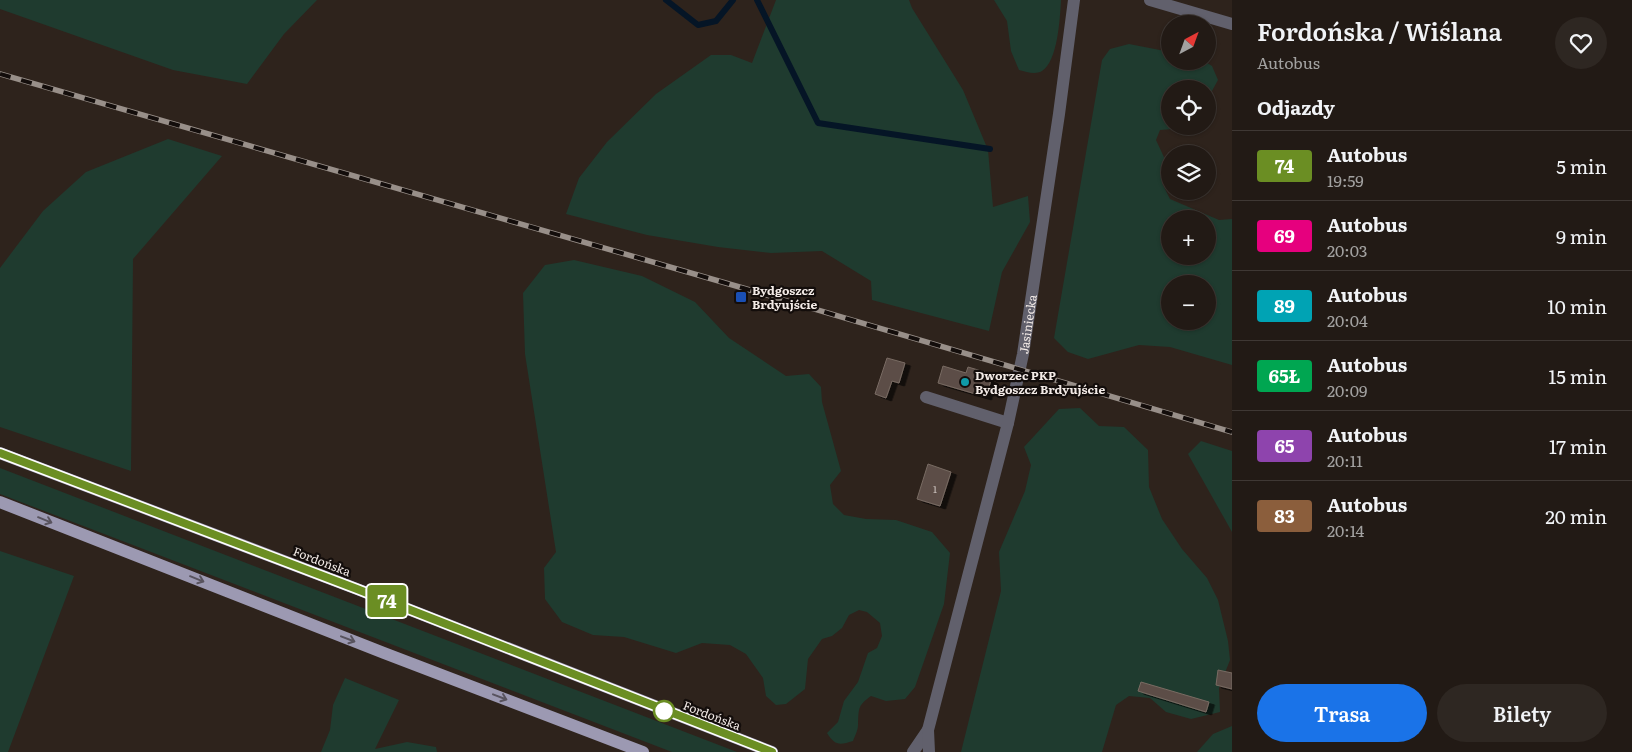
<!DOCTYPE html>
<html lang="pl">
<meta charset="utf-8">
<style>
body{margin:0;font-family:Literata,serif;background:#2e2722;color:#f1f3f6;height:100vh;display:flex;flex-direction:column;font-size:19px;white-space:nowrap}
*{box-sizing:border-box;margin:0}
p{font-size:16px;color:#a2a1a0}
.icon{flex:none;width:28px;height:28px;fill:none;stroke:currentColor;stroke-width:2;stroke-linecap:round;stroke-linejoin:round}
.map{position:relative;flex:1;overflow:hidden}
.sheet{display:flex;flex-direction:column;background:#221a15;width:400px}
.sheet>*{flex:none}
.badge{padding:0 10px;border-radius:4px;font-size:18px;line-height:32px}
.needle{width:32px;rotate:41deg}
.tools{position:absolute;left:1161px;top:15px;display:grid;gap:10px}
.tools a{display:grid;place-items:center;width:55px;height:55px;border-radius:50%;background:#221a15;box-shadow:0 1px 4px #0004,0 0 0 1px #3f3834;font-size:25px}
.map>.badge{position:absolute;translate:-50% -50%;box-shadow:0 0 0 2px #fff}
h2{padding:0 25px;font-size:19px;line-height:45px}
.round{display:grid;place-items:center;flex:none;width:52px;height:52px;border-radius:26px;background:#2e2722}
.overview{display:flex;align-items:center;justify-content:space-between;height:85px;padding:0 25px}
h1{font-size:24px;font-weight:600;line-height:38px}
.primary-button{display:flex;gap:10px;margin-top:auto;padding:10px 25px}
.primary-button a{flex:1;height:58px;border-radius:30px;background:#1a73e8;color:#fff;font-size:20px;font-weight:600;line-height:58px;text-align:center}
.primary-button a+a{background:#2e2722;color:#f1f3f6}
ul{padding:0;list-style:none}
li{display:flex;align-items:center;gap:15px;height:70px;padding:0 25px;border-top:1px solid #3f3834}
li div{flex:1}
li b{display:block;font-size:19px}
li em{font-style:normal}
li .badge{min-width:55px;font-weight:700;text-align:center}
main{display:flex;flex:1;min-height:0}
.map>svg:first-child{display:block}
.green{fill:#1f3b2f;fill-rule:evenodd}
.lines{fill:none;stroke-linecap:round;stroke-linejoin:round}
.stream{stroke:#051526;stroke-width:6}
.building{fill:#5b4e47;stroke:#796b63;filter:url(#shadow)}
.lane{stroke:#61606c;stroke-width:12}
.street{stroke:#61606c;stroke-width:12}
.primary{stroke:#9c99b2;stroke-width:12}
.rail-casing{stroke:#988f89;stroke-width:5.5}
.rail{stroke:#130d0b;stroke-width:4;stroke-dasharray:11;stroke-linecap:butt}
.oneway{stroke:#58535e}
.line-casing{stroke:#fff;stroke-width:11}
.line{stroke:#6b8e23;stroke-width:8}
.transit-dot{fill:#1a4fb4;stroke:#130d0b;stroke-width:2}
.culture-dot{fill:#0f9aa8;stroke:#130d0b;stroke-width:2}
.stop-dot{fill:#fff;stroke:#6b8e23;stroke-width:2.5}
.labels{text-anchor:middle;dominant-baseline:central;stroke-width:4.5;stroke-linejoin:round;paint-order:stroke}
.number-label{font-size:10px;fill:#ccc3be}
.poi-label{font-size:12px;font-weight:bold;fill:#f2eae6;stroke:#130d0b;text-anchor:start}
.street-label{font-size:12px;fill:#f2eae6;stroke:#130d0b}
</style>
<main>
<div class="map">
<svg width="1232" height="752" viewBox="0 0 1232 752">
<defs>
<filter id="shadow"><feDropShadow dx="5.5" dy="3" stdDeviation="0" flood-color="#0009"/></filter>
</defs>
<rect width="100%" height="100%" fill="#2e231c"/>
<g class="green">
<polygon points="0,0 317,0 284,34 247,84 173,70 0,9"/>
<polygon points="776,0 909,0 912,8 963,90 988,150 993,207 1028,196 1030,222 1002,272 989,331 872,300 871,281 822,251 771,253 718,247 647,235 566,214 579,178 607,142 656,94 711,55 731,55 752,63"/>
<path d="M994,0H1061C1060,17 1058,61 1042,71C1035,75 1027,72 1019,70L1011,51L1007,21Z"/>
<path d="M1129,44L1170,52V61H1204L1212,66L1218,80L1208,98V89H1170V126H1187L1185,128L1160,130L1156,140L1169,168L1162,183L1170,199L1219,220L1232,219V365L1170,347L1139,345L1088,359L1068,352L1054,338L1102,60L1110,49ZM1170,219H1208V256H1170ZM1170,284H1208V321H1170Z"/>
<polygon points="168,139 222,156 133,259 131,471 0,427 0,268 43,211 86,172"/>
<path d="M574,260L642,276L695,302L729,338L786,376L809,374L821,387L822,402L841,471L830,485L833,504L844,515L866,519L896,520L932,532L950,553L944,604L915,687L905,699L886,701L871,696C857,706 859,709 858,725C858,730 855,736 853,741C840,745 835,746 827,733L838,722L844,701L858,682L868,653L877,648L882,636L880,623L867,612L859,610L849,615L842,628L832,636L822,639L808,659L805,689L786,704L776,705L766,696L763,678L746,654L730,645L702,643L676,653L624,637L593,635L562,622L545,599L544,568L556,552L525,354L523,293L545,265Z"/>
<polygon points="1080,408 1099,426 1124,427 1148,450 1149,487 1162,519 1182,549 1207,578 1218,600 1228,641 1230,660 1219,688 1220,712 1191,719 1166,712 1150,698 1129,696 1116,705 1102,752 961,752 1001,591 999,552 1025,491 1031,465 1024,447 1059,409"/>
<polygon points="1201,441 1232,451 1232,532 1188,454"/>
<polygon points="0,468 737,752 672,752 0,494"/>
<polygon points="0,551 74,576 8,752 0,752"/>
<polygon points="345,678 399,700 375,749 407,742 436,747 437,752 321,752 330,730 333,705"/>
<polygon points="1232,726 1232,752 1197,752 1213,734"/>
</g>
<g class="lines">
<g class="stream">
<polyline points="666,0 698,25 716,21 733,0"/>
<polyline points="757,0 818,123 990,149"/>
</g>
</g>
<g class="building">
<polygon points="887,358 905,363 899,383 892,381 886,398 875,394"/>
<polygon points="943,366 966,373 968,367 985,372 983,378 991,380 986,397 938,383"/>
<polygon points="928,464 951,472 940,506 917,499"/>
<polygon points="1218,670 1232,673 1232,689 1216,685"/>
<polygon points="1141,682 1209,702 1206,712 1138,691"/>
</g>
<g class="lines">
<g class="lane">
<polyline points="1150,0 1232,24"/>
<polyline points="926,397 1008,423"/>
</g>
<g class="street">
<polyline points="913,752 928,730"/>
<path id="s1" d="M929,752L928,730L1008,423L1023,354L1059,114L1074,0"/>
</g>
<g class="primary">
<polyline points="0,453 357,589 772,752"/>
<polyline points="0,502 384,653 643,752"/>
</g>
<defs>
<polyline id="rail" points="0,74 743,288 1232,432"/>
</defs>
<use href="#rail" class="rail-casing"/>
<use href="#rail" class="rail"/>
</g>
<defs><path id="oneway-shaft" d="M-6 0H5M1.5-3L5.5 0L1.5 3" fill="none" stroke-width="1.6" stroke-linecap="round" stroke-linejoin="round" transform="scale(1.25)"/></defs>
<g class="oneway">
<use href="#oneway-shaft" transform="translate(45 520) rotate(22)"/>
<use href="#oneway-shaft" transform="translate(197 579) rotate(22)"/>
<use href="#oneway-shaft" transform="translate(348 639) rotate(21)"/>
<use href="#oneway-shaft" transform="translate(500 697) rotate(21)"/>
</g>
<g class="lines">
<defs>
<polyline id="line" points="0,453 357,589 772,752"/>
</defs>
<use href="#line" class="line-casing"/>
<use href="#line" class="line"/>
</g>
<rect class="transit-dot" x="735" y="291" width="12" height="12" rx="2.5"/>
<circle class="culture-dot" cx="965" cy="382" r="5"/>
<circle class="stop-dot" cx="664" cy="711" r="10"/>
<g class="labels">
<g class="number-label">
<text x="935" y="488">1</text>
</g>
<g class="poi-label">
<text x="752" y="290">Bydgoszcz<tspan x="752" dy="14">Brdyujście</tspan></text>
<text x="975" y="375">Dworzec PKP<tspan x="975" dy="14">Bydgoszcz Brdyujście</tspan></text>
</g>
<g class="street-label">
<text stroke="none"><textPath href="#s1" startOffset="440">Jasiniecka</textPath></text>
<text transform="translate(322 561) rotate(21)">Fordońska</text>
<text transform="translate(712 715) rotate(21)">Fordońska</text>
</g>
</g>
</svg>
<div class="tools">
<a><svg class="needle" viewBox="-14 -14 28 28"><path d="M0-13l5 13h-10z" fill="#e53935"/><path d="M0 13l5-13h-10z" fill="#a2a1a0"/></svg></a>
<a><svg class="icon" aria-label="locate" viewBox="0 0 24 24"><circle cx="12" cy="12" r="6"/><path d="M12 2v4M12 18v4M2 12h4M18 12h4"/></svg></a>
<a><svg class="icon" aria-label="layers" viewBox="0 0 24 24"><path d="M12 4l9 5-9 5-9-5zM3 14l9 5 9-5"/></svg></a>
<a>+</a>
<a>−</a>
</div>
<b class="badge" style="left:387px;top:601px;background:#6b8e23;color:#fff">74</b>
</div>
<section class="sheet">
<div class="overview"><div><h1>Fordońska / Wiślana</h1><p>Autobus</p></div><a class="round"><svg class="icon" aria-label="heart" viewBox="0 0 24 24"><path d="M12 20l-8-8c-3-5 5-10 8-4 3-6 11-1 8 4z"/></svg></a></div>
<h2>Odjazdy</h2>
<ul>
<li><span class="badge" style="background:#6b8e23;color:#fff">74</span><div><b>Autobus</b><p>19:59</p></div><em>5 min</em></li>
<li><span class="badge" style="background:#e6007e;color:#fff">69</span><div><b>Autobus</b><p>20:03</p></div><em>9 min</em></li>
<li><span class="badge" style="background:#00a3b4;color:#fff">89</span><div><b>Autobus</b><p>20:04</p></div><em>10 min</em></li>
<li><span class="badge" style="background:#00a651;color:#fff">65Ł</span><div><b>Autobus</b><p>20:09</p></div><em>15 min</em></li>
<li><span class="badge" style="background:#8e44ad;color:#fff">65</span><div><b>Autobus</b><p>20:11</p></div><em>17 min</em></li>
<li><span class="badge" style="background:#8b5e3c;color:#fff">83</span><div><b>Autobus</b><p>20:14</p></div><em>20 min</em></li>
</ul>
<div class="primary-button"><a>Trasa</a><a>Bilety</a></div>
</section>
</main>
